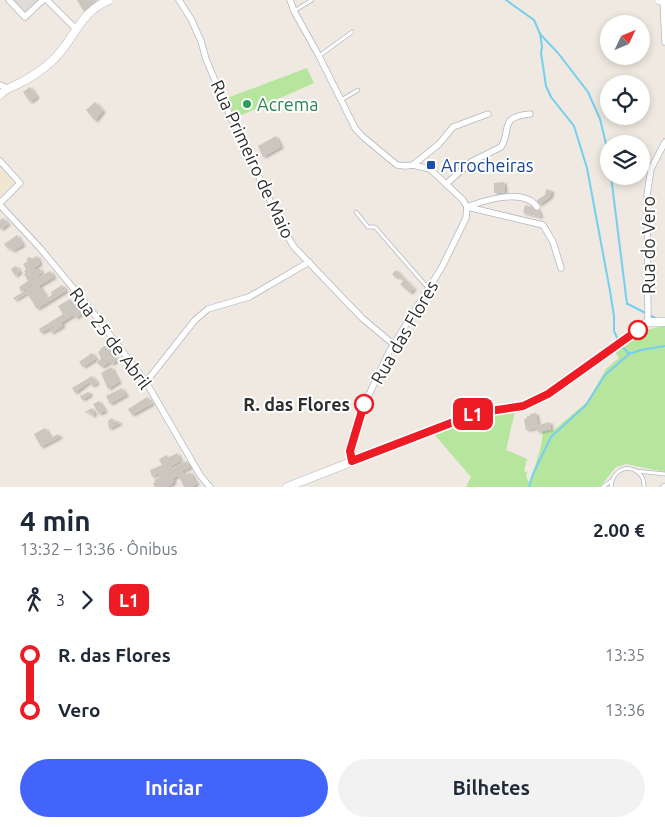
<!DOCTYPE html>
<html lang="pt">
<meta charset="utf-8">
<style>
body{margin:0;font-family:Ubuntu,sans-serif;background:#f2f2f3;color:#1f2937;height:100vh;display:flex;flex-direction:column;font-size:19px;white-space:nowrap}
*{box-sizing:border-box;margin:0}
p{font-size:16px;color:#747a83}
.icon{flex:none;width:28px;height:28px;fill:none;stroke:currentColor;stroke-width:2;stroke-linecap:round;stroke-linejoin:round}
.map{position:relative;height:487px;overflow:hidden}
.panel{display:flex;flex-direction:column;background:#fff;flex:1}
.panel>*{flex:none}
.badge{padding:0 10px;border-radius:8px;font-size:18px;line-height:32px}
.needle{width:32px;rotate:46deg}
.buttons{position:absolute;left:600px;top:15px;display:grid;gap:10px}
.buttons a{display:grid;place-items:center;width:50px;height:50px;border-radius:50%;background:#fff;box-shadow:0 2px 8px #0003;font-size:25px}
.map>.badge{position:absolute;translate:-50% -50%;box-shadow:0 0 0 2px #fff}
.legs{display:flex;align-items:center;gap:8px;height:55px;padding:0 20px;font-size:16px}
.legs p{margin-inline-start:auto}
.headline{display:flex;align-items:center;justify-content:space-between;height:85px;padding:0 20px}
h1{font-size:28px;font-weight:600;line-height:38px}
.primary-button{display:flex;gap:10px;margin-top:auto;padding:10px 20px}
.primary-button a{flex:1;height:58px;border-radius:30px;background:#4264fb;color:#fff;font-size:20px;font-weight:600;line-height:58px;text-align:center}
.primary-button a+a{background:#f2f2f3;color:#1f2937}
ul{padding:0 20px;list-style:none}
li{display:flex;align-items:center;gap:18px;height:55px;font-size:19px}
li i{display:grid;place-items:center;width:8px;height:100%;margin:0 6px;background:currentColor}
li i::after{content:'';width:12px;height:12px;margin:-6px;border:4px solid;border-radius:50%;background:#fff}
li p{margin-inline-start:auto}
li:first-child i{background:linear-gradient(#0000 50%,currentColor 0)}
li:last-child i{background:linear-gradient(currentColor 50%,#0000 0)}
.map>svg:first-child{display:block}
.education{fill:#f0e6d1}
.green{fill:#b6e59e}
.plaza{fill:#dfdcd8}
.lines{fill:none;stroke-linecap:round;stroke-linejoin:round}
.stream{stroke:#75cff0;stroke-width:2}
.building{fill:#cbc7bf;filter:url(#shadow)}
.service-casing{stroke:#b4b7c1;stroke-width:4.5}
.minor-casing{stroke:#b4b7c1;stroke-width:7}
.tertiary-casing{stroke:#b4b7c1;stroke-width:9}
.service{stroke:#fff;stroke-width:3}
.minor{stroke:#fff;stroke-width:5.5}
.tertiary{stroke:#fff;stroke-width:8}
.line-1-casing{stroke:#fff;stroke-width:11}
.line-1{stroke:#ed1c24;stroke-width:8}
.leisure-dot{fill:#2e9e5b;stroke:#fff;stroke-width:2}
.transit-dot{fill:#1a4fb4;stroke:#fff;stroke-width:2}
.stop-1-dot{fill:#fff;stroke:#ed1c24;stroke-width:2.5}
.labels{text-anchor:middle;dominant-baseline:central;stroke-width:4;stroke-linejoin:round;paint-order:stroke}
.leisure-label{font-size:18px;fill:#27864d;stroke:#fff;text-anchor:start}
.street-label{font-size:18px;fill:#2e2e2e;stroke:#fff}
.transit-label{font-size:18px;fill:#164399;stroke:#fff;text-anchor:start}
.stop-label{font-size:18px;font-weight:bold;fill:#2e2e2e;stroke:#fff;text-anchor:end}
</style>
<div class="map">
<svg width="665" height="487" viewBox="0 0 665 487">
<defs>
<filter id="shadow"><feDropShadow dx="2.5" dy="1.5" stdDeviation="1" flood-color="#0004"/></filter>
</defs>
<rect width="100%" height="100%" fill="#efe9e1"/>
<polygon class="education" points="0,167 16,184 0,199"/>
<g class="green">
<polygon points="307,68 314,83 235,118 227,98"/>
<path d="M665,326V472L626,464L616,467L600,487H466L471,477L433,433L466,420L482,416L515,411L506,450L527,459L524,471L527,472L526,477L530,483L541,446L543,432L554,430L587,402L606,369L619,358L614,350C631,339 644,328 665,326Z"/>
</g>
<polygon class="plaza" points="6,0 48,0 26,21"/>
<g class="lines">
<g class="stream">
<polyline points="506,0 534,20 540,34 558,53 588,92 600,119 609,156"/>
<polyline points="540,33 542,47 541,53 546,86 551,97 574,126 587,168 610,291 614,316 614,331 618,340"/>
<polyline points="611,176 627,304"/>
<polyline points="628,304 657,319"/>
<polyline points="629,354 641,350 665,346"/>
<polyline points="529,487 533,474 551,437 586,405 605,375 629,354 620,344"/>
</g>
</g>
<g class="building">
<polygon points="77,0 97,0 84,12"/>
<polygon points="30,87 37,97 30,102 23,92"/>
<polygon points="95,102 103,111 95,121 86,110"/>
<polygon points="276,136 281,147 263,157 258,146"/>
<polygon points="504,182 505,192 494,193 494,183"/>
<polygon points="546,189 552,191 550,197 539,205 537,200 545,195"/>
<polygon points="525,205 538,209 541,217 523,213"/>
<polygon points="3,218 8,224 0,230 0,220"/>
<polygon points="17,235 23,245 12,251 10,248 8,249 4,244"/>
<polygon points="37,256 40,264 34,268 35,270 39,268 42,273 38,275 39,277 50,271 54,277 39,286 47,298 52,295 51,292 62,285 66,291 37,309 27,293 15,300 13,298 35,285 34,284 21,292 19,287 28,281 24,274 26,273 24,271 26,269 23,264 28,261 26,259 30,257 32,259"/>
<polygon points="16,266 20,272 15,276 11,269"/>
<polygon points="396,270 414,289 410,293 400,284 403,281 398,276 396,278 392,274"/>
<polygon points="70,299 71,301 74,299 82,313 76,318 74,315 61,323 63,326 51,333 50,330 55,327 54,326 41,333 39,329 63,314 58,306"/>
<polygon points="108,344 117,360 112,364 110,362 102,367 97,363 101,358 98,352 101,350 100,349"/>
<polygon points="92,353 96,359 83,367 79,362"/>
<polygon points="111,367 119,382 108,389 101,373"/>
<polygon points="92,376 97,383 92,386 89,382 75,393 72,388"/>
<polygon points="122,388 126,395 110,404 106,396"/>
<polygon points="88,392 90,393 90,395 82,400 80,396"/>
<polygon points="147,397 152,404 132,415 128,409"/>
<polygon points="99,401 105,411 99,414 93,404"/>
<polygon points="92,408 95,414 92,416 89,412 86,413 85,412"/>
<polygon points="536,413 538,425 550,422 551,429 538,432 537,428 526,430 524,419 527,418 527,416 530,416 530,414"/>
<polygon points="112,418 114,422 118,421 120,423 109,429 108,421"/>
<polygon points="45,428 51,438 58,434 60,437 41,447 34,434"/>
<polygon points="177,453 181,461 171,466 172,468 187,461 190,468 182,471 186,475 190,472 197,484 191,487 184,487 179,476 173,478 174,482 171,485 166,487 155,487 153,483 155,482 154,480 159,478 158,474 152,477 150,470 162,465 159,459 167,455 168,458"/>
</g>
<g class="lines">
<defs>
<g id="service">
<polyline points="294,11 312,0"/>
<polyline points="319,56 352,32"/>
<polyline points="341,100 358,90"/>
<polyline points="356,212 368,227 375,227 428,288"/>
<polyline points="636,471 665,474"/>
<polyline points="603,487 611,481"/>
<path d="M611,487C613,461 645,464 644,487"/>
<polyline points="662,487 665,485"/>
</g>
<g id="minor">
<polyline points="9,0 25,17 43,0"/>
<polyline points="47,0 76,29"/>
<polyline points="179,0 191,19 201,41 206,59 231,118 285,232 294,247 362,318 393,344"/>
<polyline points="290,0 294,11 319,56 355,128 362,136 397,165 405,166 413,165 430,169 463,200 467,207"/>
<polyline points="663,0 665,42"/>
<polyline points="0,85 7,88"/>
<polyline points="0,161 20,183 0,203"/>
<polyline points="413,165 439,144 453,127 488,114"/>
<path d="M446,184L471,162L501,147C512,130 498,117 530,114"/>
<polyline points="0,205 40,248 88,306 146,382 200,475 210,487"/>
<path d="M469,206C486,200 525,188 537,207"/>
<polyline points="467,207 543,225 553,242 561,268"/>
<polyline points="648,322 647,195 651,169 665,142"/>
<polyline points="146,382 195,320 208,309 249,297 309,262"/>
<polyline points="352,461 350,451 367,399 389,352 442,267 466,218 467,207"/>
</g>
<g id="tertiary">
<polyline points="659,0 665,2"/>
<path d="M0,95C6,88 13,87 20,83C30,78 43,69 52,61C74,41 79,12 109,0"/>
<polyline points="287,487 477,413 523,406 538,400 548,394 648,322 665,322"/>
</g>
</defs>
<use href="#service" class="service-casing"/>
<use href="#minor" class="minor-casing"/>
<use href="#tertiary" class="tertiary-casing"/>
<use href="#service" class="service"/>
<use href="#minor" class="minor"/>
<use href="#tertiary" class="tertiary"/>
</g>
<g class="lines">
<defs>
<polyline id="line-1" points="364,404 350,451 352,461 477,413 523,406 548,394 638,330"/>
</defs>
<use href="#line-1" class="line-1-casing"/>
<use href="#line-1" class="line-1"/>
</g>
<circle class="leisure-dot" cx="247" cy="104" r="5"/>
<rect class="transit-dot" x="426" y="160" width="10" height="10" rx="2.5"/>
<g class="stop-1-dot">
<circle cx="638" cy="330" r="9"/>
<circle cx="364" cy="404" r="9"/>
</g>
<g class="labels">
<g class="leisure-label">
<text x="257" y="104">Acrema</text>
</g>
<g class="street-label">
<text transform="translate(253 159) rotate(65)">Rua Primeiro de Maio</text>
<text transform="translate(648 245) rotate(-90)">Rua do Vero</text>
<text transform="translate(404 332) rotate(-60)">Rua das Flores</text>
<text transform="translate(111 338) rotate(53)">Rua 25 de Abril</text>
</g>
<g class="transit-label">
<text x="441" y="165">Arrocheiras</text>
</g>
<g class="stop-label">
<text x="350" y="404">R. das Flores</text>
</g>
</g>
</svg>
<div class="buttons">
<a><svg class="needle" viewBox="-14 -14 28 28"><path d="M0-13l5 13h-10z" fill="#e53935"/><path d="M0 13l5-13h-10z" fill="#747a83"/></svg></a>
<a><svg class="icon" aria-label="locate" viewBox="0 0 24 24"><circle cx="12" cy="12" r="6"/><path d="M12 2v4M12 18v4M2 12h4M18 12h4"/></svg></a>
<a><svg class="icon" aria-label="layers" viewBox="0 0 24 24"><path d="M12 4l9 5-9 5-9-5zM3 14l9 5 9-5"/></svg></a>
</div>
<b class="badge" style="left:473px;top:414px;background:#ed1c24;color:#fff">L1</b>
</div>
<section class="panel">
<div class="headline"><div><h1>4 min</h1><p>13:32 – 13:36 · Ônibus</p></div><b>2.00 €</b></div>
<div class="legs"><svg class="icon" aria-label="walk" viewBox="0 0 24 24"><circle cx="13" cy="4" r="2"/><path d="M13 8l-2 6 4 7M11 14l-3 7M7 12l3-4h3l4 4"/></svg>3<svg class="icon" aria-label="forward" viewBox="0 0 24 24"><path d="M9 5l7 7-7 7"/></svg><b class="badge" style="background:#ed1c24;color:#fff">L1</b></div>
<ul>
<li><i style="color:#ed1c24"></i><b>R. das Flores</b><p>13:35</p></li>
<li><i style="color:#ed1c24"></i><b>Vero</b><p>13:36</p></li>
</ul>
<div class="primary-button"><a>Iniciar</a><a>Bilhetes</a></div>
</section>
